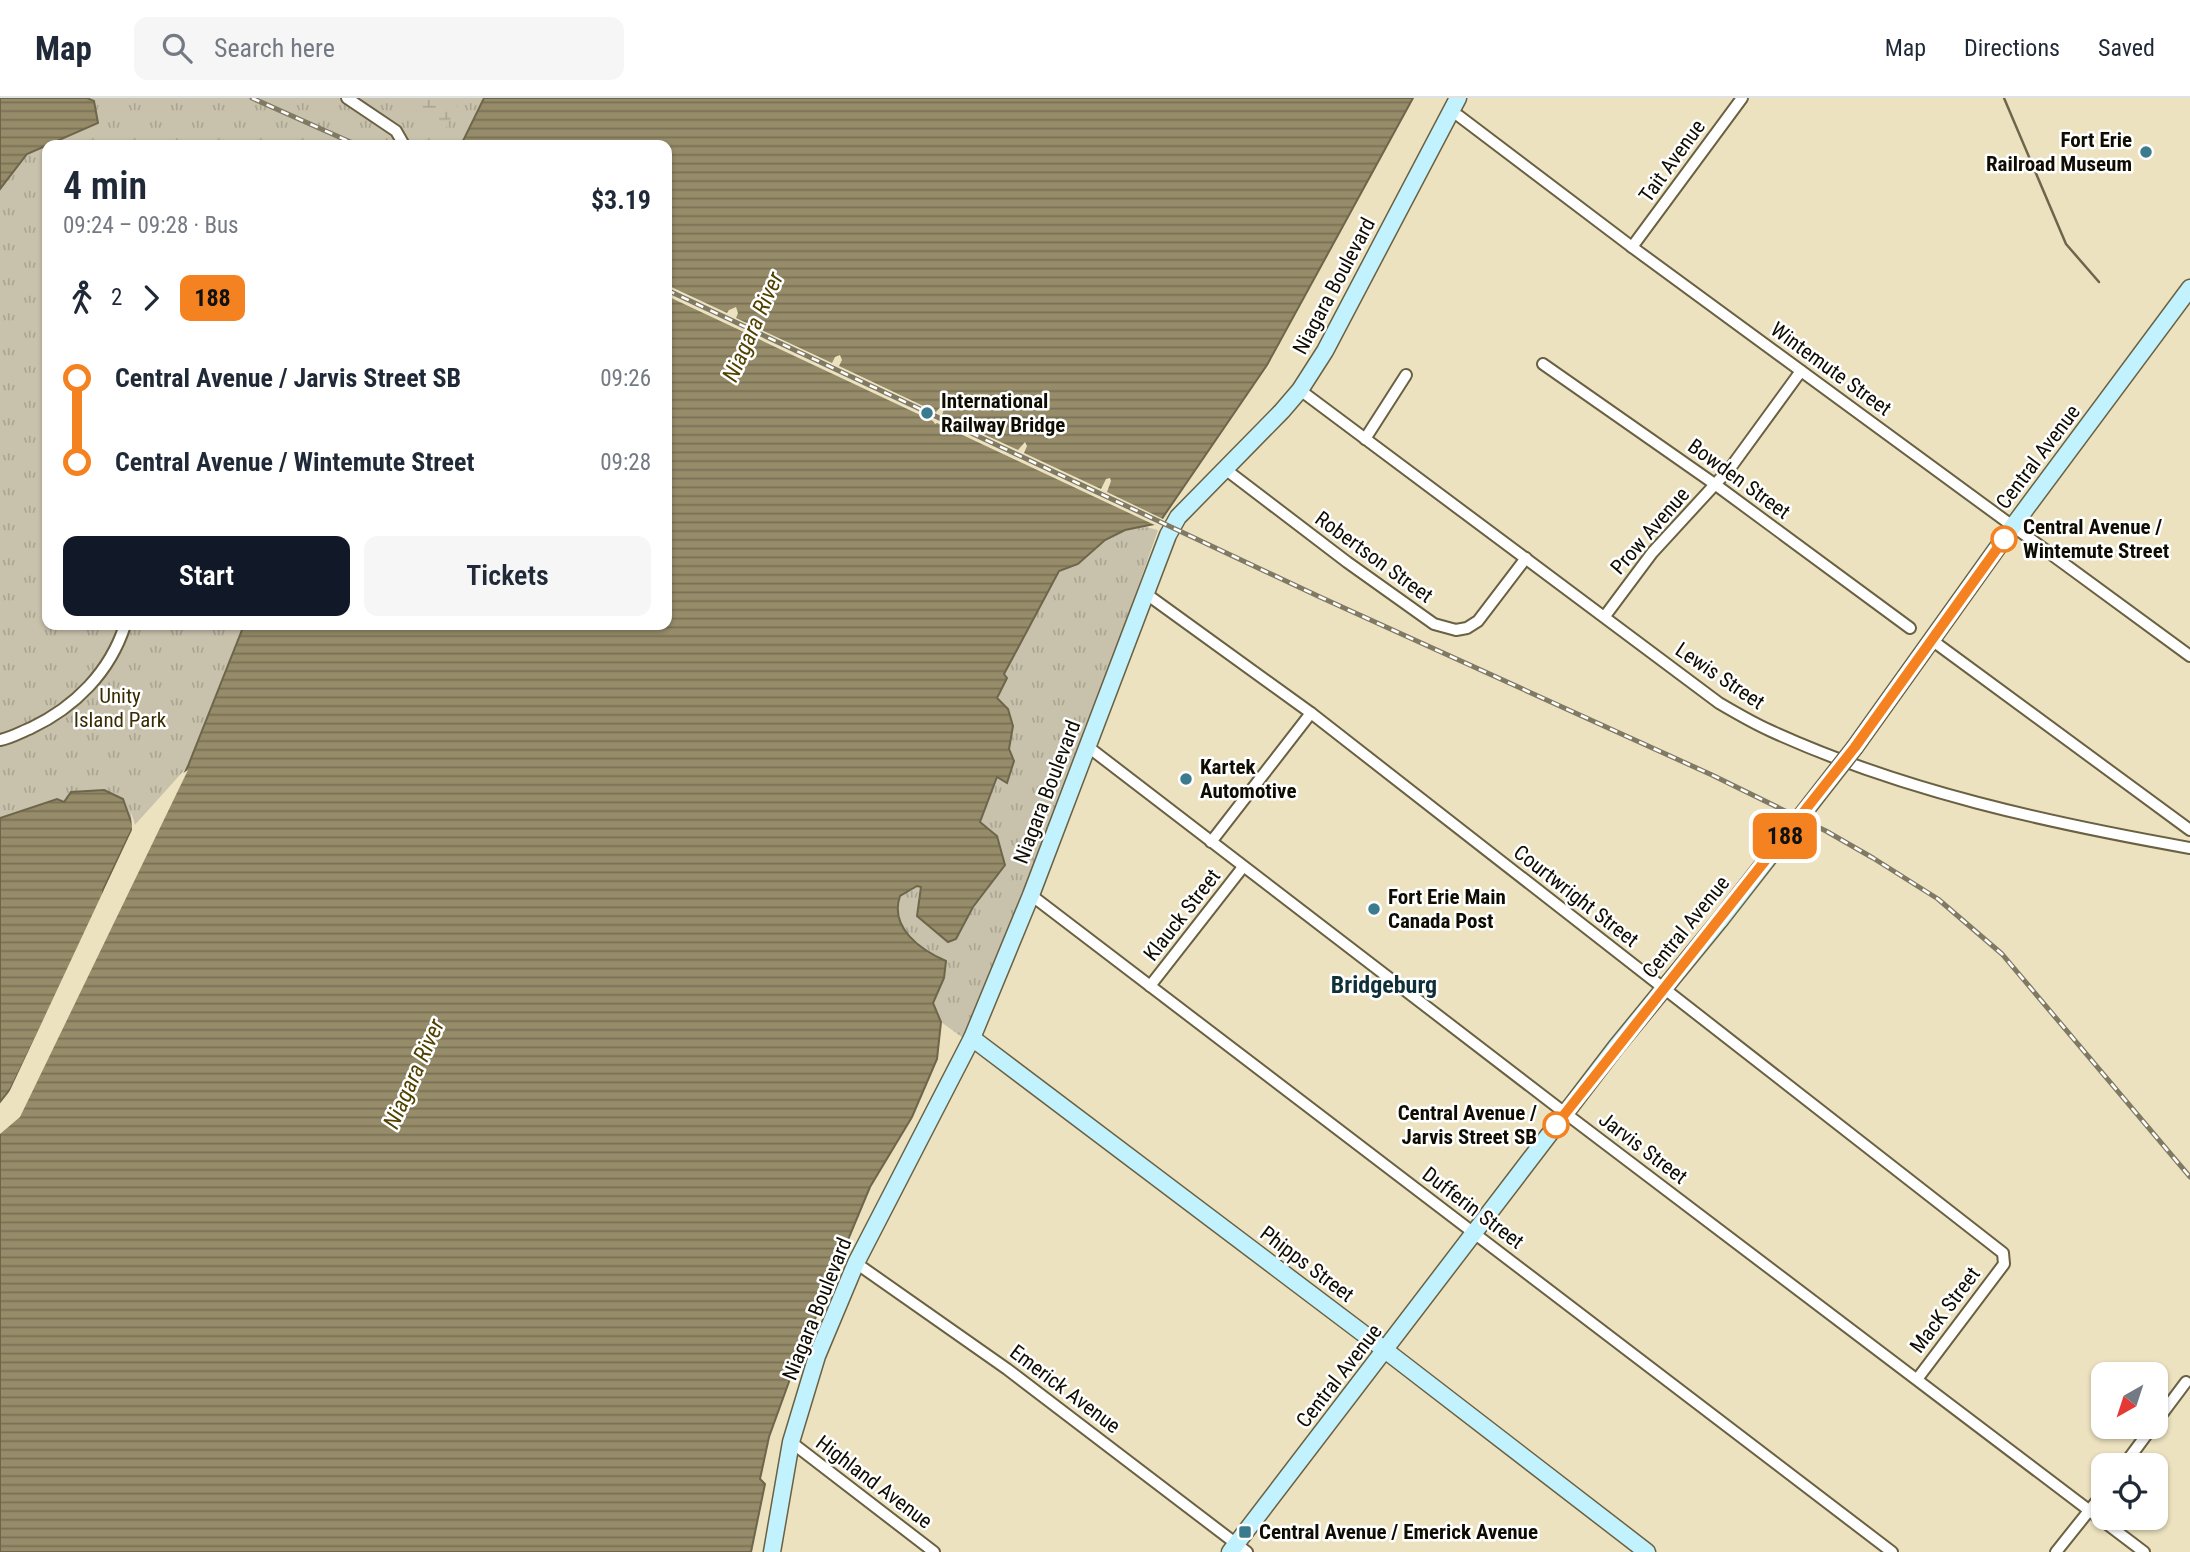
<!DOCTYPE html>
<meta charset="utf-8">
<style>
body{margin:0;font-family:"Roboto Condensed",sans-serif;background:#f6f6f7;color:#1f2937;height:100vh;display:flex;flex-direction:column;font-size:26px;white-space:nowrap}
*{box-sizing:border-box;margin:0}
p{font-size:23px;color:#747a83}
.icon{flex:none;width:38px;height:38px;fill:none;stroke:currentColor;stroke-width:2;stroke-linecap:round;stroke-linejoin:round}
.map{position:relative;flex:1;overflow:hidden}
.details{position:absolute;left:42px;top:42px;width:630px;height:490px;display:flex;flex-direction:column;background:#fff;border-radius:14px;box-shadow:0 2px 5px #0004}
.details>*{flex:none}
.badge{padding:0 14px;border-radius:10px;font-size:24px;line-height:46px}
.needle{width:46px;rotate:219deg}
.controls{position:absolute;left:2091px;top:1264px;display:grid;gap:14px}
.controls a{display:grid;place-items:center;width:77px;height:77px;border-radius:14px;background:#fff;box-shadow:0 2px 5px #0004;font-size:35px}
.map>.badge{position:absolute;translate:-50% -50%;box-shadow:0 0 0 4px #fff}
.legs{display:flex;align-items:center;gap:10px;height:77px;padding:0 21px;font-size:23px}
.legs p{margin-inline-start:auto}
.overview{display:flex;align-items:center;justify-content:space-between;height:119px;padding:0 21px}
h1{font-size:38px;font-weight:600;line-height:52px}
.primary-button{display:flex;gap:14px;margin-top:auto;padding:14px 21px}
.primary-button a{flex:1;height:80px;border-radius:14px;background:#111827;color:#fff;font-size:28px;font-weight:600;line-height:80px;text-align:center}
.primary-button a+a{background:#f6f6f7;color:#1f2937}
ul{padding:0 21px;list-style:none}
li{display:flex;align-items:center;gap:24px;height:84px;font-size:26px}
li i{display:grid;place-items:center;width:10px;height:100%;margin:0 9px;background:currentColor}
li i::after{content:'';width:18px;height:18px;margin:-9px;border:5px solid;border-radius:50%;background:#fff}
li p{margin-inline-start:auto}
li:first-child i{background:linear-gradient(#0000 50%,currentColor 0)}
li:last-child i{background:linear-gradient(currentColor 50%,#0000 0)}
header{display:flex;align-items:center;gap:42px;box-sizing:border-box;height:98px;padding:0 35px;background:#fff;border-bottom:2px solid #e0e1e3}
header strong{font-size:33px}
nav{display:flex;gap:38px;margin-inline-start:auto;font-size:24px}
.search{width:490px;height:63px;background:#f6f6f7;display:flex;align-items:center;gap:18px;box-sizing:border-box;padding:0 24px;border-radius:14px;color:#747a83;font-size:26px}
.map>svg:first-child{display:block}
.grass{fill:url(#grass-tufts)}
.wetland{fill:url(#wetland-marsh)}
.water{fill:url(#water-rules);stroke:#6e664b;stroke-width:2}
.pier{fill:#ece2c0}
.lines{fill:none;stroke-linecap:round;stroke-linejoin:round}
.stream{stroke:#6e664b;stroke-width:2.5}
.street-casing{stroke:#6a6142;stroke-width:14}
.secondary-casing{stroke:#6a6142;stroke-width:19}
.street{stroke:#fff;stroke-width:10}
.secondary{stroke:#c2f2fe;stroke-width:16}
.rail-casing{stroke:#807963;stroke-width:5}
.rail{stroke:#fff;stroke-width:2.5;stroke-dasharray:8;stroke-linecap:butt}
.secondary-bridge-casing{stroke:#6a6142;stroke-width:19;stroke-linecap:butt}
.secondary-bridge{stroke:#c2f2fe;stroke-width:16}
.line-1-casing{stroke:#fff;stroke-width:16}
.line-1{stroke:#f58220;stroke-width:10}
.poi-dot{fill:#3a7b8d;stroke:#fff;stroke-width:2.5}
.stop-1-dot{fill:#fff;stroke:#f58220;stroke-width:3.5}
.labels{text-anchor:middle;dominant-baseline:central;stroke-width:5;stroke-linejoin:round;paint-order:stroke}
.poi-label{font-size:21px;font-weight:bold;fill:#0f0c02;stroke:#fff;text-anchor:start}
.street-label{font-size:21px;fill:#0f0c02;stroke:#fff}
.stop-label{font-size:21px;font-weight:bold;fill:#0f0c02;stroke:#fff;text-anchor:start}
.park-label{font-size:21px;fill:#382c00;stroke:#fff}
.water-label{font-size:23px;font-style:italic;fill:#524200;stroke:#fff}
.quarter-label{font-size:24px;font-weight:bold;fill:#103039;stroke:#fff}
</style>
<header>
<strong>Map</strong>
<div class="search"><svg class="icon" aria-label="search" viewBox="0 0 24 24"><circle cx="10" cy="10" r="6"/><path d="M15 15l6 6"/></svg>Search here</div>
<nav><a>Map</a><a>Directions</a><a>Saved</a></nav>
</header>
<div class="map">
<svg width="2190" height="1454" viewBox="0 0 2190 1454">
<defs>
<pattern id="grass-tufts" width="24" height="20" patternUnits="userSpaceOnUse" patternTransform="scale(1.75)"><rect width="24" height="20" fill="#c8c2ac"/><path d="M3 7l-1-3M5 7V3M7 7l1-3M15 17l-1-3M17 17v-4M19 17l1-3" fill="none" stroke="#aba692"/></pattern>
<pattern id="wetland-marsh" width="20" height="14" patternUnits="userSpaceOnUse" patternTransform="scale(1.75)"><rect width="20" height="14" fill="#c8c2ac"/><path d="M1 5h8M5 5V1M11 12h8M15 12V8" fill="none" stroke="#aba692"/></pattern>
<pattern id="water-rules" width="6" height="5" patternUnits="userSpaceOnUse" patternTransform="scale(1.75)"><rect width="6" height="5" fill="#968c6a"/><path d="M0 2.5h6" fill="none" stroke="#797155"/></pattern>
</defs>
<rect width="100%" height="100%" fill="#ece2c0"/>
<g class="grass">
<polygon points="0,0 484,0 461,47 47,47 47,527 244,527 188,668 133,729 57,701 0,720"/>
<path d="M1146,429L1158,432L1096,608L966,942L941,924L933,905L944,880L946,863C921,851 889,830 900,798L917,788L921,789L917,818L956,841L973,809L1005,767L997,743L979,724L998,679L1006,684L1014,663L1009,651L1013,628L1008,612L997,600L1007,580L1004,576L1056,475L1078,466L1104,442L1125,432Z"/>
</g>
<path class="wetland" d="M422,0H462L445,31L439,32C430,25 421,12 422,0Z"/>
<g class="water">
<polygon points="0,0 87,0 94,3 98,25 27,56 0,91"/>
<path d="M484,0H1413L1267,267L1159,425L1125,432L1105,442L1078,466L1059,473L1004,576L1007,580L997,600L1008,611L1013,628L1009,651L1014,663L1007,685L997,679L980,724L997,738L1005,767L973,809L956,841L948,844L917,818L921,789L917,788L900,798C889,830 921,852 946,863L944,880L933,905L941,924L937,961L912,1019L870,1089L790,1281L769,1339L760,1381L765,1386L751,1454H0V1031L21,1013L188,668L244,527H667V47H461Z"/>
<polygon points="104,692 123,701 133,729 103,792 103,801 11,990 0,1004 0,720 57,701 64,704 71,694"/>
</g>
<g class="pier">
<polygon points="667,187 727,215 729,212 736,209 738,215 736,220 832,265 835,259 840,257 842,262 839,268 936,314 943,306 944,311 942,317 1018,352 1025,344 1027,348 1024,355 1101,391 1106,381 1110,380 1111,383 1107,394 1165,422 1159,429 937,325 935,326 933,323 667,198"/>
<polygon points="188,672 20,1019 0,1036 0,1026 18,1011 180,677"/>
<polygon points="131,714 136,730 107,793 106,803 14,991 3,1006 0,1007 6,1001 132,732"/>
</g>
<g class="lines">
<polyline class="stream" points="2004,0 2066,146 2099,184"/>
<defs>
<g id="street">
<polyline points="347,0 396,33 404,47"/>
<polyline points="1450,14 1459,18 1632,149 2190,558"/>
<polyline points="1632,149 1742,0"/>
<polyline points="1543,266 1716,387 1910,530"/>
<path d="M1300,292L1719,605C1736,615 1753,625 1771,633C1902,693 2049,725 2190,750"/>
<polyline points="1365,341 1406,277"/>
<polyline points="1225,371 1347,464 1434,526 1456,532 1467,530 1478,523 1526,460"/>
<polyline points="1145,495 1311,615 2003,1155 2004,1166 1918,1280"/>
<polyline points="1605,518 1652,455 1731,369 1801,273"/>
<polyline points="1933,543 2190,732"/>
<path d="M0,642C11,640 21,634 31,630C75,609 110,574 125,527"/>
<polyline points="1087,648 1565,1015 2144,1454"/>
<polyline points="1211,744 1311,615"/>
<polyline points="1031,797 1892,1454"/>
<polyline points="1150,888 1243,769"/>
<polyline points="856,1165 1007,1271 1247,1454"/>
<polyline points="2156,1324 2186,1284"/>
<polyline points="791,1344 934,1454"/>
<polyline points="2124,1367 2153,1328"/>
<polyline points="2056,1454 2104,1394"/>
</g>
<g id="secondary">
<polyline points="1855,649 2013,428 2190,190"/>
<polyline points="972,940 1385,1252 1647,1454"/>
<polyline points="772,1454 791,1344 817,1258 856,1165 972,940 1031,797 1168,437 1178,419 1282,313 1300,292 1325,253 1458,0"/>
<polyline points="1230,1454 1616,949 1720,822"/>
</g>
</defs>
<use href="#street" class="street-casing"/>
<use href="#secondary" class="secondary-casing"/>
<use href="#street" class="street"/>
<use href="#secondary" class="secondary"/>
<defs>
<g id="rail">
<polyline points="252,0 357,47"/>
<polyline points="667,192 1320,499 1712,677 1826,733 1873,760 1938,801 2002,856 2190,1079"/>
</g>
</defs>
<use href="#rail" class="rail-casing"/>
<use href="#rail" class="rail"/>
<defs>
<polyline id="secondary-bridge" points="1720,822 1855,649"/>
</defs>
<use href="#secondary-bridge" class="secondary-bridge-casing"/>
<use href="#secondary-bridge" class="secondary-bridge"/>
</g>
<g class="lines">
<defs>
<polyline id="line-1" points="1556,1027 1855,649 2004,441"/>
</defs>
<use href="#line-1" class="line-1-casing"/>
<use href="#line-1" class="line-1"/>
</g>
<g class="poi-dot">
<circle cx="2146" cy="54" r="7"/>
<circle cx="927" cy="315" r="7"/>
<circle cx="1186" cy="681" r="7"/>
<circle cx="1374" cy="811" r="7"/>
<rect x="1238" y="1427" width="14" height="14" rx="3.5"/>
</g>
<g class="stop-1-dot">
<circle cx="2004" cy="441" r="12"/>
<circle cx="1556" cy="1027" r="12"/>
</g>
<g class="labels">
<g class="poi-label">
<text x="2132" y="42" text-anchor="end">Fort Erie<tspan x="2132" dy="24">Railroad Museum</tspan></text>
<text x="941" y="303">International<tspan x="941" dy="24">Railway Bridge</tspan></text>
<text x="1200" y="669">Kartek<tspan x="1200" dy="24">Automotive</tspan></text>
<text x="1388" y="799">Fort Erie Main<tspan x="1388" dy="24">Canada Post</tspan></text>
<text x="1259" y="1434">Central Avenue / Emerick Avenue</text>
</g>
<g class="street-label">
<text transform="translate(1672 63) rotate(-54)">Tait Avenue</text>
<text transform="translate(1334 188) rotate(-62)">Niagara Boulevard</text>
<text transform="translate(1831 271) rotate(36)">Wintemute Street</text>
<text transform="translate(2038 359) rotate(-53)">Central Avenue</text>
<text transform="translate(1739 381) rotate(36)">Bowden Street</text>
<text transform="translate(1650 433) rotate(-49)">Prow Avenue</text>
<text transform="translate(1374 459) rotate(36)">Robertson Street</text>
<text transform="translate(1720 578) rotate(34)">Lewis Street</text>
<text transform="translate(1047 694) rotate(-69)">Niagara Boulevard</text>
<text transform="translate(1576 798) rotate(38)">Courtwright Street</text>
<text transform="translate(1182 817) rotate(-52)">Klauck Street</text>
<text transform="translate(1686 829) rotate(-51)">Central Avenue</text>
<text transform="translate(1643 1050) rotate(37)">Jarvis Street</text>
<text transform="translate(1473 1110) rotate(37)">Dufferin Street</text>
<text transform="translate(1307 1166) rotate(37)">Phipps Street</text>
<text transform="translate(817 1211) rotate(-68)">Niagara Boulevard</text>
<text transform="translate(1945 1212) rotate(-53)">MacK Street</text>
<text transform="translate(1339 1278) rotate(-52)">Central Avenue</text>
<text transform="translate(1065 1291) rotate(37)">Emerick Avenue</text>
<text transform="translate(874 1384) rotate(37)">Highland Avenue</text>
</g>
<g class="stop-label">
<text x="2023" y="429">Central Avenue /<tspan x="2023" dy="24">Wintemute Street</tspan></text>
<text x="1537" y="1015" text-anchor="end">Central Avenue /<tspan x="1537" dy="24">Jarvis Street SB</tspan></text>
</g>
<g class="park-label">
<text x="120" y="598">Unity<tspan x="120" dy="24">Island Park</tspan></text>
</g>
<g class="water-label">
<text transform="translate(753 229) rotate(-66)">Niagara River</text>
<text transform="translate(414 976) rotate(-66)">Niagara River</text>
</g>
<g class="quarter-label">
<text x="1384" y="887">Bridgeburg</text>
</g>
</g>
</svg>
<div class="controls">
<a><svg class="needle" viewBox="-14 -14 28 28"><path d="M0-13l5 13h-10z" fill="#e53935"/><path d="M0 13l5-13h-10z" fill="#747a83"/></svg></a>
<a><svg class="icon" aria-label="locate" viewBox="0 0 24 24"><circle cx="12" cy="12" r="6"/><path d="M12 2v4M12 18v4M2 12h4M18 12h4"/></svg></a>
</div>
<b class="badge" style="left:1785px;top:738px;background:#f58220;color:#111">188</b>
<section class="details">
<div class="overview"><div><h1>4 min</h1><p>09:24 – 09:28 · Bus</p></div><b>$3.19</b></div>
<div class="legs"><svg class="icon" aria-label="walk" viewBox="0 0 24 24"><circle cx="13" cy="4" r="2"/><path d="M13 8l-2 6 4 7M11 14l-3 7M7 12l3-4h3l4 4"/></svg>2<svg class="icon" aria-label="forward" viewBox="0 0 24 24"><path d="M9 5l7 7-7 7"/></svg><b class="badge" style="background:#f58220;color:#111">188</b></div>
<ul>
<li><i style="color:#f58220"></i><b>Central Avenue / Jarvis Street SB</b><p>09:26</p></li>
<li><i style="color:#f58220"></i><b>Central Avenue / Wintemute Street</b><p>09:28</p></li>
</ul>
<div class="primary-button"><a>Start</a><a>Tickets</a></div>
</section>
</div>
